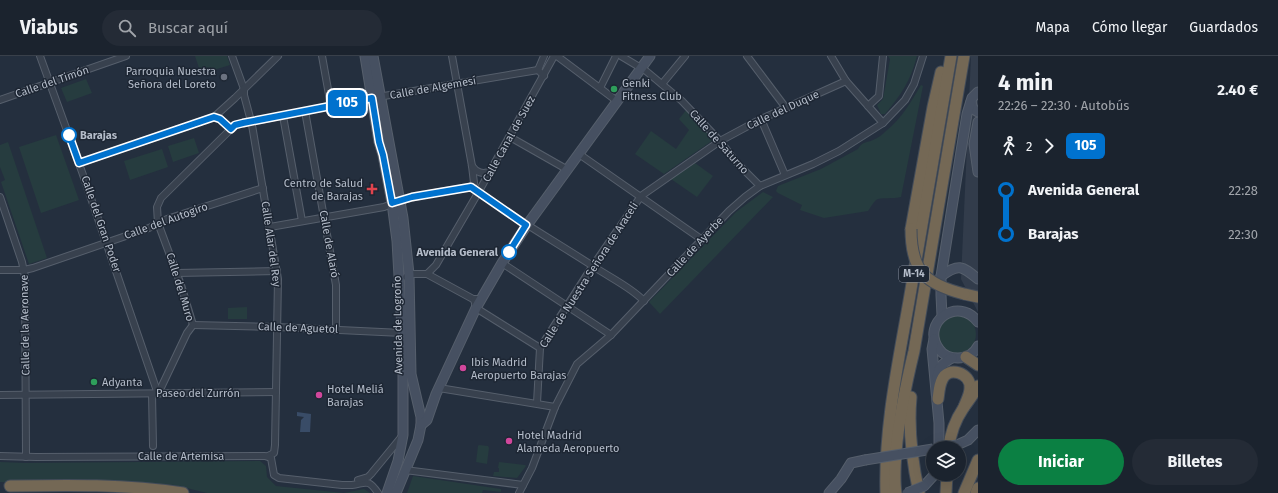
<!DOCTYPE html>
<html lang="es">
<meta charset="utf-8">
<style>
body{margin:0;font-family:"Fira Sans",sans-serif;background:#242b36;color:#f1f3f6;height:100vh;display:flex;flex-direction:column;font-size:15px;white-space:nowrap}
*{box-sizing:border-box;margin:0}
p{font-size:13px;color:#a0a4aa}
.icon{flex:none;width:22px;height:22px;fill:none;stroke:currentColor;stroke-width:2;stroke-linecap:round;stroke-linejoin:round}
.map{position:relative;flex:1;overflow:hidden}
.details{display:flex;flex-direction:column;background:#1b232e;width:300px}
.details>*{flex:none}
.badge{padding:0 8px;border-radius:6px;font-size:14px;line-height:26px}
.fabs{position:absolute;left:926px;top:385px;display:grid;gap:8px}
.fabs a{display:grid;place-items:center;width:40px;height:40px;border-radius:50%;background:#1b232e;box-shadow:0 4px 16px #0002,0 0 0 1px #39404a;font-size:20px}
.map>.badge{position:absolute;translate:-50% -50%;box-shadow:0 0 0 2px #fff}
.legs{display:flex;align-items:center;gap:6px;height:44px;padding:0 20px;font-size:13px}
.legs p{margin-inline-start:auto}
.head{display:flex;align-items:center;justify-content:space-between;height:68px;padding:0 20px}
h1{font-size:22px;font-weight:700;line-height:30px}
.button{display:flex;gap:8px;margin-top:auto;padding:8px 20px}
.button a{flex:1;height:46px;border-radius:24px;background:#0b8043;color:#fff;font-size:16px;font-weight:700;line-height:46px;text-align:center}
.button a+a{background:#242b36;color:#f1f3f6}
ul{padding:0 20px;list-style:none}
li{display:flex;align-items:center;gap:14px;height:44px;font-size:15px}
li i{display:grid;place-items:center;width:6px;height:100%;margin:0 5px;background:currentColor}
li i::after{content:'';width:10px;height:10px;margin:-5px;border:3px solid;border-radius:50%;background:#1b232e}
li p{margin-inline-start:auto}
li:first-child i{background:linear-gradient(#0000 50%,currentColor 0)}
li:last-child i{background:linear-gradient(currentColor 50%,#0000 0)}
header{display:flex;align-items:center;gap:24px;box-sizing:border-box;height:56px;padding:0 20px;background:#1b232e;border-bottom:1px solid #39404a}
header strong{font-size:19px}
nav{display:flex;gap:22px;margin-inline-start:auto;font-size:14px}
.search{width:280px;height:36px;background:#242b36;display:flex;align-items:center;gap:10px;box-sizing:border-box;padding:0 14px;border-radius:22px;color:#a0a4aa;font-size:15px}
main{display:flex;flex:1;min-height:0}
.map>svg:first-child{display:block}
.airport{fill:#323c4b}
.green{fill:#263c3f}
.water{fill:#394c67}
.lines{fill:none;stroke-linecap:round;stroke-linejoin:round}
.street-casing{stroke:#565f6c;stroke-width:8}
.secondary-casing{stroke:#565f6c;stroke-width:11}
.highway-casing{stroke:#434c59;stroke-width:13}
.street{stroke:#38414e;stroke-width:6}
.secondary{stroke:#465061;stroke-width:9}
.highway{stroke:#746855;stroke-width:11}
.secondary-bridge-casing{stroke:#565f6c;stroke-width:11;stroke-linecap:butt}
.highway-bridge-casing{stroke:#434c59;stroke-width:13;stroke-linecap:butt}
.secondary-bridge{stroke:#465061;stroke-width:9}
.highway-bridge{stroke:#746855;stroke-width:11}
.line-1-casing{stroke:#fff;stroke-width:9}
.line-1{stroke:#0072ce;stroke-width:6}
.worship-dot{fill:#6b7280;stroke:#1d2633;stroke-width:1.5}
.leisure-dot{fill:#2e9e5b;stroke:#1d2633;stroke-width:1.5}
.stop-1-dot{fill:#fff;stroke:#0072ce;stroke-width:2}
.health-dot{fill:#e0444e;stroke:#1d2633;stroke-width:1.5}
.hotel-dot{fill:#d1479c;stroke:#1d2633;stroke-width:1.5}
.labels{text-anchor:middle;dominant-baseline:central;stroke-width:3;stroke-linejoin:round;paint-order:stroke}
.shield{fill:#1d2633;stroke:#878f9c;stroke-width:1}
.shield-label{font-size:10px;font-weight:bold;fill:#b4bcc9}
.poi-label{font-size:11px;fill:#b4bcc9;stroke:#1d2633;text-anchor:start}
.street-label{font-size:11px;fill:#b4bcc9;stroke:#1d2633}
.stop-label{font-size:11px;font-weight:bold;fill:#b4bcc9;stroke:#1d2633;text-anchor:start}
</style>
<header>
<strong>Viabus</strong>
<div class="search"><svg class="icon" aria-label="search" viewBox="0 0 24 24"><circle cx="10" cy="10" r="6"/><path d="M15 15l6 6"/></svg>Buscar aquí</div>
<nav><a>Mapa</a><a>Cómo llegar</a><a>Guardados</a></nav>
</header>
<main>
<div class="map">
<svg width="978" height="437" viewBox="0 0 978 437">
<rect width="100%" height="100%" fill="#242f3e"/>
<polygon class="airport" points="971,0 978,0 978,256 961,223"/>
<g class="green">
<polygon points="195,0 227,0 230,9 201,18"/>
<path d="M888,0H917C911,24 901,39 885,58H881L877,49L883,43L890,3Z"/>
<polygon points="86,23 92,37 67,46 61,32"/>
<path d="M921,29L923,30L901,141C895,143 880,141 876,144C873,147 870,152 868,155L824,162L800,154L802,149L778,137L776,135L778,130L821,113L858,93C862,85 867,87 873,84C878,82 883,78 886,75C902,62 911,46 921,29Z"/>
<polygon points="687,53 716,82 664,118 635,98 651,75 676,93 689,74 679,63"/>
<polygon points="56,79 79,144 41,157 19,91"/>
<polygon points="194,82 199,97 173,106 168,90"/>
<polygon points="8,86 47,202 29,208 1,126 5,124 0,111 0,89"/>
<polygon points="162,93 168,111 130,124 124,105"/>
<polygon points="695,107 713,120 697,141 671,123"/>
<polygon points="763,136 773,141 660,258 649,246 736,156"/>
<polygon points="247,251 247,263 228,263 228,252"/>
<circle cx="957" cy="278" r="19"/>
<polygon points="479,389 488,390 489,392 487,408 476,406 478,390"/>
<polygon points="260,405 266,410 267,421 276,430 344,437 364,433 370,437 207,437 174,429 114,425 24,427 0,426 0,406 25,407"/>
<polygon points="499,406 525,409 526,410 517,422 493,420 494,416 499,416 499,412 498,412"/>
<polygon points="413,420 501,433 501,436 483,434 482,437 407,437"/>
</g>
<polygon class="water" points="297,356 311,358 310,376 300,376 301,364 304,361 297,360"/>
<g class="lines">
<defs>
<g id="street">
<polyline points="40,0 82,116 158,338"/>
<polyline points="232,0 244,33 244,39 252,69 278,223 275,389 274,397 268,400"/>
<polyline points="322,0 331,50"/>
<polyline points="452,0 472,110 474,127 471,131"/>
<polyline points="557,0 617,45"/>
<polyline points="621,0 646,15 682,45 720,85 736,106 760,130"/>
<polyline points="747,0 786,52"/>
<polyline points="831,0 846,25 883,67"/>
<polyline points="538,14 544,0"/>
<polyline points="662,28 685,0"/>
<polyline points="600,32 616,0"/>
<polyline points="0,44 126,0"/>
<polyline points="868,50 879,40 883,0"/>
<polyline points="305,55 336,229 336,274"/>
<polyline points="283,60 302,165"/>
<polyline points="214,61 220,63 231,73"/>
<polyline points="761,63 785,119"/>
<polyline points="510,81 568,114"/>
<polyline points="579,98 701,183"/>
<polyline points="79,107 214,61 235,42 278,0"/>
<path d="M472,110C477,117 482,118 490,116"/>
<polyline points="0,141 22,206 25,221 26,401"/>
<path d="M270,171L384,151C412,139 441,136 471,131C511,160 554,185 596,212C611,222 632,232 644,245"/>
<polyline points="502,207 611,279"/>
<polyline points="0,214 24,214 33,212 149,172 167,163 263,132"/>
<polyline points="176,217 277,215"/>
<polyline points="427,218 473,243 477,243"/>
<polyline points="406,221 409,218 427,218 436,209 478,137 554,0"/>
<polyline points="474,243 476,252 540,292"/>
<polyline points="193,269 181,229 158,167 157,151 161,142 235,69 372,42 538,14 544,20"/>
<polyline points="193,269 277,271 402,277"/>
<polyline points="439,332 555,351"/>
<polyline points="152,338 153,390"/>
<polyline points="158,338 187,277 193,269"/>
<polyline points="0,339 276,336"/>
<polyline points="537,347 540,292 590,214 641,140 720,85 761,63 846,25"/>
<path d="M0,400L36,401L265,400L271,402L274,419L279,422L342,429C345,429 349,429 352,429C366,427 368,422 378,437"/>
<polyline points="405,414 523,429"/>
<polyline points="358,424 368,421 371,418 403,379"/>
<polyline points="519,437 532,412 555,351 577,308 611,279 708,177 729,155 745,141 760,130 813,108 839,95 883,67 905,44 914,28 923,0"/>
</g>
<g id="secondary">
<polyline points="365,0 379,86 383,99 392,147 397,185 403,291 403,379 398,405 387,437"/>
<polyline points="373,0 403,162 409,218 411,318 421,361 421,369 418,384 396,437"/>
<polyline points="971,46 973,53 978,56"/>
<polyline points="978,66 974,88 978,116"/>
<path d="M941,220C959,207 962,210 978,223"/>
<polyline points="942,260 941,239 941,220 967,58 972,42 978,36"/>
<path d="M978,266C958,239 920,267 939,293C943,299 950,302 958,302C966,302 974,298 978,290"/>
<polyline points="934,283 932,293 939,367 939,392"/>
<path d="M937,322C938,311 943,307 952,302"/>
<polyline points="421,369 427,364 436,338 476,252 502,207 527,169 650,0"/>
<polyline points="957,389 968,384 978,374"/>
<polyline points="924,430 935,418"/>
<polyline points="829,437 841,423 851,407 865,404"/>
</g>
<g id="highway">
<polyline points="911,173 933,51 941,16"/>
<polyline points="964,238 978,241"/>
<polyline points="966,301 978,309"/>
<path d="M911,341C908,374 912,405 919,437"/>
<path d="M938,343C939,337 939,330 942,324C948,309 971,317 970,332C970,339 966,345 964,351"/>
<path d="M949,392C950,378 956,363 964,351C969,344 974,338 978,330"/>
<path d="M10,430C68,429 126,428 183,437"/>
<path d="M886,437C884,372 898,308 909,245C923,163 937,82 951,0"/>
<path d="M896,437C894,424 895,410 896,396C899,362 906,328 914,295L964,0"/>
<polyline points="946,437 947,418"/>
<polyline points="964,437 978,404"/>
<polyline points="976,437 978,432"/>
</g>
</defs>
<use href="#street" class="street-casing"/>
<use href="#secondary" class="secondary-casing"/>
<use href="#highway" class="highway-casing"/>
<use href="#street" class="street"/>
<use href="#secondary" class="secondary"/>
<use href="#highway" class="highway"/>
<defs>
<g id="secondary-bridge">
<polyline points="940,392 957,389"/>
<polyline points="865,404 933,393"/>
<polyline points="907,437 924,430"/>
</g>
<path id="highway-bridge" d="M911,173C911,215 925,228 964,238"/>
</defs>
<use href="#secondary-bridge" class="secondary-bridge-casing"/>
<use href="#highway-bridge" class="highway-bridge-casing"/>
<use href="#secondary-bridge" class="secondary-bridge"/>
<use href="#highway-bridge" class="highway-bridge"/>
</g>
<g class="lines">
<defs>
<polyline id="line-1" points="69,79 79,107 214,61 220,63 231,73 235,69 243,67 372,42 379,86 383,99 392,147 412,141 471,131 526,169 509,196"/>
</defs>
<use href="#line-1" class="line-1-casing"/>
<use href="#line-1" class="line-1"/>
</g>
<circle class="worship-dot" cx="224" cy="21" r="4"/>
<g class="leisure-dot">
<circle cx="614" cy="33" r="4"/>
<circle cx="94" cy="326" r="4"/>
</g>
<g class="stop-1-dot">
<circle cx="69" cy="79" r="7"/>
<circle cx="509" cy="196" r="7"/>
</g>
<path class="health-dot" d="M370 127h4v4h4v4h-4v4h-4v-4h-4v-4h4z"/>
<g class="hotel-dot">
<circle cx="463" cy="312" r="4"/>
<circle cx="319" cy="339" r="4"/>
<circle cx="509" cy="385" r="4"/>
</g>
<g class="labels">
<rect class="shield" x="899" y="210" width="30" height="16" rx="3"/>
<g class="shield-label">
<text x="914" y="218">M-14</text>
</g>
<g class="poi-label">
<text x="216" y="15" text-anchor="end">Parroquia Nuestra<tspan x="216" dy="13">Señora del Loreto</tspan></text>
<text x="622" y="27">Genki<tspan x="622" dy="13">Fitness Club</tspan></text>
<text x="363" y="127" text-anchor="end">Centro de Salud<tspan x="363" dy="13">de Barajas</tspan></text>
<text x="471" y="306">Ibis Madrid<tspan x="471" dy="13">Aeropuerto Barajas</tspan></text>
<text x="102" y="326">Adyanta</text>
<text x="327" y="333">Hotel Meliá<tspan x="327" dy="13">Barajas</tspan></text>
<text x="517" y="379">Hotel Madrid<tspan x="517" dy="13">Alameda Aeropuerto</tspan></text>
</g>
<g class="street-label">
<text transform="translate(52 26) rotate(-19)">Calle del Timón</text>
<text transform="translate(433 32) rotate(-10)">Calle de Algemesí</text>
<text transform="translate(783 54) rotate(-25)">Calle del Duque</text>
<text transform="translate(509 83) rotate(-61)">Calle Canal de Suez</text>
<text transform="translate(719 86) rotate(48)">Calle de Saturno</text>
<text transform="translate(166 165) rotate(-20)">Calle del Autogiro</text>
<text transform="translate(101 168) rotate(71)">Calle del Gran Poder</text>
<text transform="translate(271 188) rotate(82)">Calle Alar del Rey</text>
<text transform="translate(329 188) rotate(80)">Calle de Alaró</text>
<text transform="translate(695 191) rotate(-47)">Calle de Ayerbe</text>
<text transform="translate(589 219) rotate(-57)">Calle de Nuestra Señora de Araceli</text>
<text transform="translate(180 231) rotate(73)">Calle del Muro</text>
<text transform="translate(25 269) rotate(-91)">Calle de la Aeronave</text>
<text transform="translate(398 269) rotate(-91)">Avenida de Logroño</text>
<text transform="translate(298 272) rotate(2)">Calle de Aguetol</text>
<text x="198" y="337">Paseo del Zurrón</text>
<text x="181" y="400">Calle de Artemisa</text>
</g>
<g class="stop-label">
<text x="80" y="79">Barajas</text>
<text x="498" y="196" text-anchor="end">Avenida General</text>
</g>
</g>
</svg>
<div class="fabs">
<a><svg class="icon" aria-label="layers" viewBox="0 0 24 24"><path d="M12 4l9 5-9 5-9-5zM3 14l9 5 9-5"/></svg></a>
</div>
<b class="badge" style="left:347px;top:47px;background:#0072ce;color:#fff">105</b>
</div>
<section class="details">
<div class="head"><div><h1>4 min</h1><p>22:26 – 22:30 · Autobús</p></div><b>2.40 €</b></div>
<div class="legs"><svg class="icon" aria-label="walk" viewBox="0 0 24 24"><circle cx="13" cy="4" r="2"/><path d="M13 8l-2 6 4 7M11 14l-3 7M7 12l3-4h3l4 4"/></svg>2<svg class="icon" aria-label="forward" viewBox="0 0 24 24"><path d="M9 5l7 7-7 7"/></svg><b class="badge" style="background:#0072ce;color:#fff">105</b></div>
<ul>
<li><i style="color:#0072ce"></i><b>Avenida General</b><p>22:28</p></li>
<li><i style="color:#0072ce"></i><b>Barajas</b><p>22:30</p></li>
</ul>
<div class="button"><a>Iniciar</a><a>Billetes</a></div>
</section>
</main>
